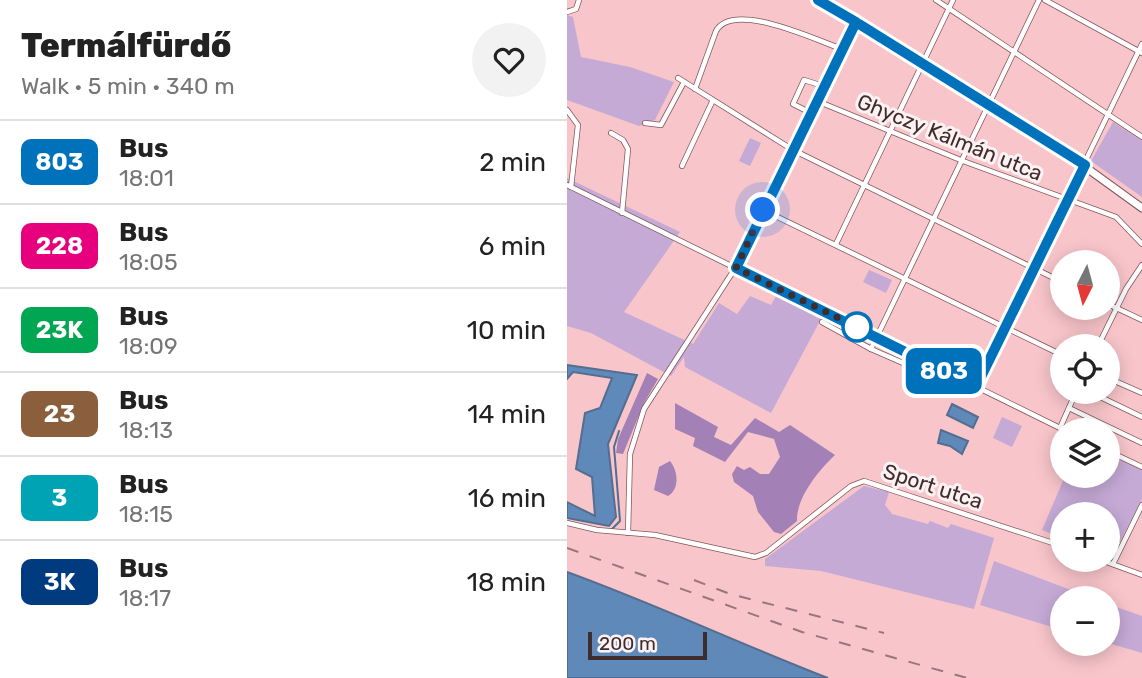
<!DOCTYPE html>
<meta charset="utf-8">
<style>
body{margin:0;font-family:Rubik,sans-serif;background:#f2f2f2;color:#222;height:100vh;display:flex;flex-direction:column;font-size:26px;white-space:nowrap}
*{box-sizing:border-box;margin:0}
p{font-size:23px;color:#767676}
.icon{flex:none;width:38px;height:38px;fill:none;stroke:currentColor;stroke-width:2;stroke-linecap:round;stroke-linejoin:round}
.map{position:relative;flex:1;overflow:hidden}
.panel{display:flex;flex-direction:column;background:#fff;width:567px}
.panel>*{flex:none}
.badge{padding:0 14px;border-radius:10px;font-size:24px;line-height:46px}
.needle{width:46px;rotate:186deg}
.tools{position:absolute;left:483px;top:250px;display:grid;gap:14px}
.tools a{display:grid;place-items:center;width:70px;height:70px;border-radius:50%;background:#fff;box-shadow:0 4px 18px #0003;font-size:35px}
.scale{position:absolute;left:21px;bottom:18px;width:119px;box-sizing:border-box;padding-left:7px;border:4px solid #3f2c2e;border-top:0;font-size:19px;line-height:24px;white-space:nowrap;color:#3f2c2e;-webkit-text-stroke:5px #fdf2f3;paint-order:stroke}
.you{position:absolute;width:35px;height:35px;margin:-18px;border:5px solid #fff;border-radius:50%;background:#1a73e8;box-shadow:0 0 0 10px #1a73e833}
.map>.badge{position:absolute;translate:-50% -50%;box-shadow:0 0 0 4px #fff}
.round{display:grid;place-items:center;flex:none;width:74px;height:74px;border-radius:37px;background:#f2f2f2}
.head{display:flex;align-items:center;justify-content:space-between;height:119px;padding:0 21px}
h1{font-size:33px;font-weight:800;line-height:52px}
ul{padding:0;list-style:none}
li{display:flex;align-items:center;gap:21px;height:84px;padding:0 21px;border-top:2px solid #e0e0e0}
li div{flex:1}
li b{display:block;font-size:26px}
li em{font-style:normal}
li .badge{min-width:77px;font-weight:700;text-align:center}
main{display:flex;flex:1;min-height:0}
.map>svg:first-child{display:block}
.green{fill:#c5aad6}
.forest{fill:#a381b7}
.water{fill:#5f89b9;stroke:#556d8f;stroke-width:2}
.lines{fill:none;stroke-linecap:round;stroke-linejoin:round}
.stream{stroke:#556d8f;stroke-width:2}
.minor-casing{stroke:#82575b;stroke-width:6}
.primary-casing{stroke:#82575b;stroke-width:9}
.minor{stroke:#fff;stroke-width:4.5}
.primary{stroke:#fff;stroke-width:7}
.rail{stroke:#99767a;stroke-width:2;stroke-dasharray:12 12;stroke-linecap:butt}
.line-casing{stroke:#fff;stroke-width:16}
.line{stroke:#0072bc;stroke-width:10}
.walk{stroke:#3f2c2e;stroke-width:7;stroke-dasharray:0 12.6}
.stop-dot{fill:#fff;stroke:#0072bc;stroke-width:3.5}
.labels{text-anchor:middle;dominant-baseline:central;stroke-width:6;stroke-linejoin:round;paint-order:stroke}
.street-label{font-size:21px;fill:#3f2c2e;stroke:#fdf2f3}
</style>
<main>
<section class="panel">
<div class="head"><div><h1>Termálfürdő</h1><p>Walk · 5 min · 340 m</p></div><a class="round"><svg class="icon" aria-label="heart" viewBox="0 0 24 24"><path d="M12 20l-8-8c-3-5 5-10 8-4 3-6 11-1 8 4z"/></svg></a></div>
<ul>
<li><span class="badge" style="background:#0072bc;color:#fff">803</span><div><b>Bus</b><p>18:01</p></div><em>2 min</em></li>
<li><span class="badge" style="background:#e6007e;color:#fff">228</span><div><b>Bus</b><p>18:05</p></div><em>6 min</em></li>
<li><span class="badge" style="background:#00a651;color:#fff">23K</span><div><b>Bus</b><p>18:09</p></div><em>10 min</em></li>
<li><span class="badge" style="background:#8b5e3c;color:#fff">23</span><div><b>Bus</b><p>18:13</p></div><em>14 min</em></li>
<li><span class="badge" style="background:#00a3b4;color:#fff">3</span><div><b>Bus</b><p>18:15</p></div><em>16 min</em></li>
<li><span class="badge" style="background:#003b80;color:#fff">3K</span><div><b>Bus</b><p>18:17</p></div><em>18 min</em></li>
</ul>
</section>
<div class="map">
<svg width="575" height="678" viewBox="0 0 575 678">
<rect width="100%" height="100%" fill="#f8c5ca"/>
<g class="green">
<polygon points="0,15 6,17 14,57 63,67 107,82 88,120 72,126 0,100"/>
<polygon points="546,122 575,141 575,197 524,161"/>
<polygon points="183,138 194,143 183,166 172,161"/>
<polygon points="0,178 113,232 57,312 126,344 152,303 170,314 183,296 204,305 209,296 254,319 204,413 118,367 117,357 104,376 24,333 0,326"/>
<polygon points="302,270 325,280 319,293 296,282"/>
<polygon points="435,417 455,426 445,447 426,438"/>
<polygon points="541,455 575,470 575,499 545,557 541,555 541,514 495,514 495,538 475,530 498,476 541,476"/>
<polygon points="297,486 322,492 318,505 325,514 361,524 363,521 381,528 384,524 427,538 407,609 254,571 198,566 198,559"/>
<polygon points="427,561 525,598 495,598 495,630 413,605"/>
<polygon points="541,604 575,616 575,653 541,643"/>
</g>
<g class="forest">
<polygon points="80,373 91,379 77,403 56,454 49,453 51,439"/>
<path d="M108,403L151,427L147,437L164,445L188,418L212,432L223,425L268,455C252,470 229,498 230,521L214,534L207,532L191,512L186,496L167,482L165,474L170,466L177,470L183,467L193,474H202L213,457L207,439L181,432L158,462L126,446L128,438L108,429Z"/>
<path d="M103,461C111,471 113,489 101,496L87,490L92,467Z"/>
</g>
<g class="water">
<polygon points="0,365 70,375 41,444 49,517 42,526 0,518 0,502 28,516 25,477 9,469 18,413 33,408 45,378 6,372 0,379"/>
<polygon points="385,404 411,417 406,428 380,415"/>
<polygon points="374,430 401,441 395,454 383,446 371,443"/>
<path d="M0,572C88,604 173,644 261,678H0Z"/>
</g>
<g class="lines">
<polyline class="stream" points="44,530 53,521 47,447 52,431"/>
<defs>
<g id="minor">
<polyline points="369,0 575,137"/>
<polyline points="478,0 575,53"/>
<polyline points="0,12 9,9 12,0"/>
<polyline points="111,78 226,150 495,282"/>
<path d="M128,89L149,31C166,0 248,40 275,49"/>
<polyline points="250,101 396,161 549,217 575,244"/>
<polyline points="0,110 11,125 4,187"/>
<polyline points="244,113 226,104 237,80 256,86"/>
<polyline points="78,123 94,125 117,82"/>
<polyline points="44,133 56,140 61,149 55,213"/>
<polyline points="115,166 145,102"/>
<polyline points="0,185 497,430"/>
<polyline points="196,210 495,355"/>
<polyline points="269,244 386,0"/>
<polyline points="541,304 575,320"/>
<polyline points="255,322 304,349 472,0"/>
<polyline points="531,346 559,289 575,265"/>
<polyline points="304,349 343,366"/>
<polyline points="541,378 575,393"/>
<polyline points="409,387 575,44"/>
<polyline points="523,392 575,417"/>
<polyline points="502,408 575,443"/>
<polyline points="493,428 509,392"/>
<polyline points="541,451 575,467"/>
<polyline points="0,523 30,530 88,535 188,557 199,553 284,486 297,481 495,546"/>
<polyline points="61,533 63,454 77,409 167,270 289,22"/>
<polyline points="534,560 575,575"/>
<polyline points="546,564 575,505"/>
</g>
<polyline id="primary" points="251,0 492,148 575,208"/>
</defs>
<use href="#minor" class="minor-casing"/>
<use href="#primary" class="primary-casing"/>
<use href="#minor" class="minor"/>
<use href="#primary" class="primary"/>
<g class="rail">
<polyline points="0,548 235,632 400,678"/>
<polyline points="127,580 163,594 317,633"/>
</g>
</g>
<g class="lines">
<defs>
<polyline id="line" points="251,0 289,22 169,268 409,387 518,165 292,24"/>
</defs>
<use href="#line" class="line-casing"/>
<use href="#line" class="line"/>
<polyline class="walk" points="196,210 169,268 290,327"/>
</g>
<circle class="stop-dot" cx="290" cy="327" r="14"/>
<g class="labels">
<g class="street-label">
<text transform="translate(383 137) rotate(22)">Ghyczy Kálmán utca</text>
<text transform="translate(366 486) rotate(18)">Sport utca</text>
</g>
</g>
</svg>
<div class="tools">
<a><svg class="needle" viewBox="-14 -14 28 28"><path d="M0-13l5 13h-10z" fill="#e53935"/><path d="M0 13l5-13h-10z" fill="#767676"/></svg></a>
<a><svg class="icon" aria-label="locate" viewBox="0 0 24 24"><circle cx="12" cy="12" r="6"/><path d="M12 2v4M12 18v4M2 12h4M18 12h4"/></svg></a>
<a><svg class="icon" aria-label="layers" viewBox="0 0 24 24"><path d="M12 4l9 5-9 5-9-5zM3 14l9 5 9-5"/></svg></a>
<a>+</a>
<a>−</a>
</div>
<div class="scale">200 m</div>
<div class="you" style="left:196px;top:210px"></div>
<b class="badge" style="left:377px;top:371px;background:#0072bc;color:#fff">803</b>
</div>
</main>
